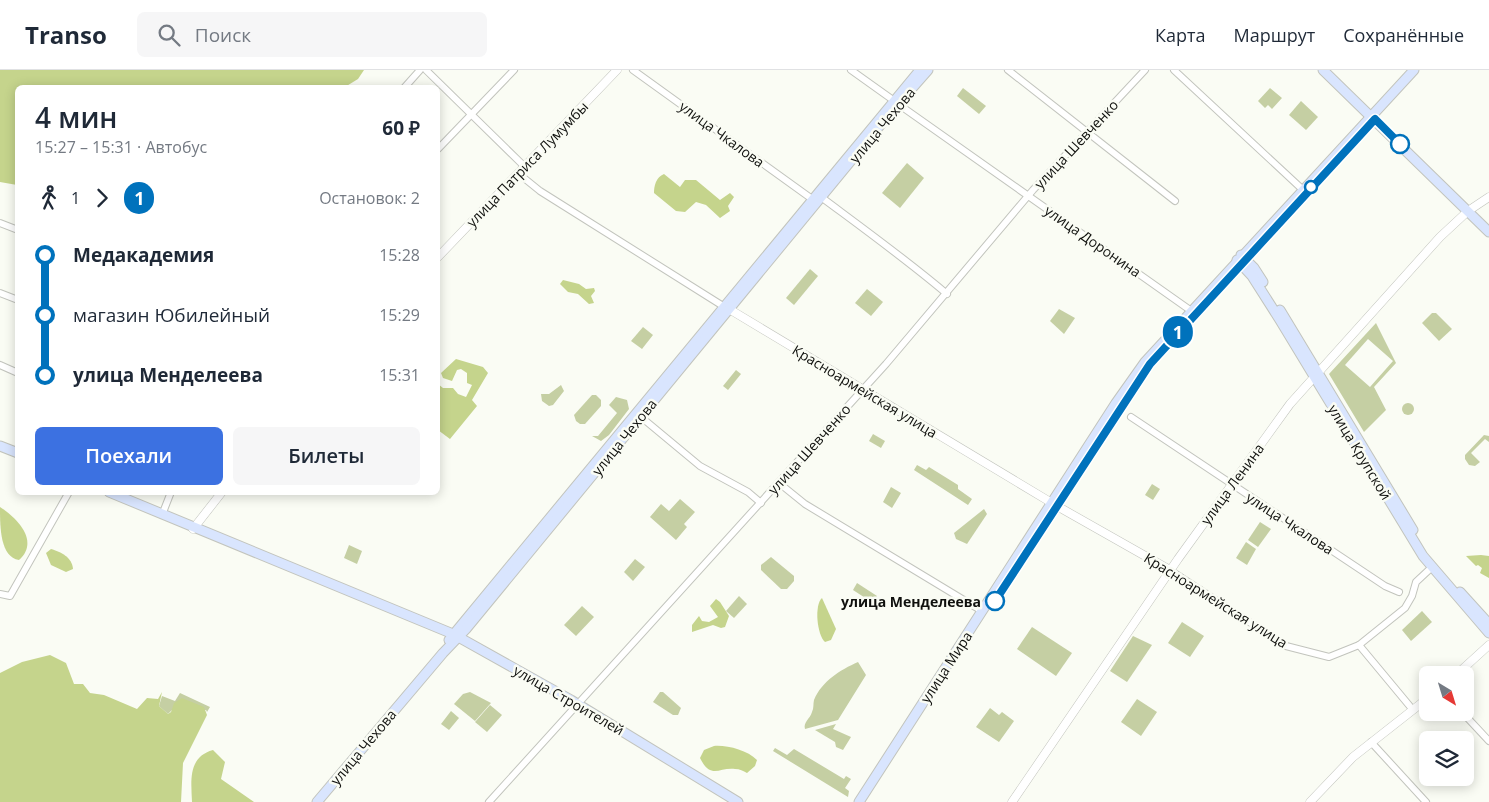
<!DOCTYPE html>
<html lang="ru">
<meta charset="utf-8">
<style>
body{margin:0;font-family:"Open Sans",sans-serif;background:#f6f6f7;color:#1f2937;height:100vh;display:flex;flex-direction:column;font-size:19px;white-space:nowrap}
*{box-sizing:border-box;margin:0}
p{font-size:16px;color:#747a83}
.icon{flex:none;width:28px;height:28px;fill:none;stroke:currentColor;stroke-width:2;stroke-linecap:round;stroke-linejoin:round}
.map{position:relative;flex:1;overflow:hidden}
.panel{position:absolute;left:15px;top:15px;width:425px;height:410px;display:flex;flex-direction:column;background:#fff;border-radius:8px;box-shadow:0 2px 12px #0003}
.panel>*{flex:none}
.badge{padding:0 10px;border-radius:16px;font-size:18px;line-height:32px}
.needle{width:32px;rotate:142deg}
.controls{position:absolute;left:1419px;top:596px;display:grid;gap:10px}
.controls a{display:grid;place-items:center;width:55px;height:55px;border-radius:8px;background:#fff;box-shadow:0 2px 12px #0003;font-size:25px}
.map>.badge{position:absolute;translate:-50% -50%;box-shadow:0 0 0 2px #fff}
.legs{display:flex;align-items:center;gap:8px;height:55px;padding:0 20px;font-size:16px}
.legs p{margin-inline-start:auto}
.summary{display:flex;align-items:center;justify-content:space-between;height:85px;padding:0 20px}
h1{font-size:28px;font-weight:600;line-height:38px}
.cta{display:flex;gap:10px;margin-top:auto;padding:10px 20px}
.cta a{flex:1;height:58px;border-radius:8px;background:#3c71e1;color:#fff;font-size:20px;font-weight:600;line-height:58px;text-align:center}
.cta a+a{background:#f6f6f7;color:#1f2937}
ul{padding:0 20px;list-style:none}
li{display:flex;align-items:center;gap:18px;height:60px;font-size:19px}
li i{display:grid;place-items:center;width:8px;height:100%;margin:0 6px;background:currentColor}
li i::after{content:'';width:12px;height:12px;margin:-6px;border:4px solid;border-radius:50%;background:#fff}
li p{margin-inline-start:auto}
li:first-child i{background:linear-gradient(#0000 50%,currentColor 0)}
li:last-child i{background:linear-gradient(currentColor 50%,#0000 0)}
header{display:flex;align-items:center;gap:30px;box-sizing:border-box;height:70px;padding:0 25px;background:#fff;border-bottom:1px solid #e0e1e3}
header strong{font-size:24px}
nav{display:flex;gap:28px;margin-inline-start:auto;font-size:18px}
.search{width:350px;height:45px;background:#f6f6f7;display:flex;align-items:center;gap:12px;box-sizing:border-box;padding:0 18px;border-radius:8px;color:#747a83;font-size:19px}
.map>svg:first-child{display:block}
.green{fill:#c5cfa3;fill-rule:evenodd}
.forest{fill:#c5d48c}
.lines{fill:none;stroke-linecap:round;stroke-linejoin:round}
.minor-casing{stroke:#c2c4bd;stroke-width:8}
.tertiary-casing{stroke:#c2c4bd;stroke-width:9}
.secondary-casing{stroke:#c2c4bd;stroke-width:11}
.minor{stroke:#fff;stroke-width:6}
.tertiary{stroke:#fff;stroke-width:8}
.secondary{stroke:#d9e5fe;stroke-width:9}
.line-1-casing{stroke:#fff;stroke-width:11}
.line-1{stroke:#0072bc;stroke-width:8}
.stop-1-dot{fill:#fff;stroke:#0072bc;stroke-width:2.5}
.labels{text-anchor:middle;dominant-baseline:central;stroke-width:5;stroke-linejoin:round;paint-order:stroke}
.street-label{font-size:14px;fill:#0f100d;stroke:#fafcf4}
.stop-label{font-size:14px;font-weight:bold;fill:#0f100d;stroke:#fafcf4;text-anchor:end}
</style>
<header>
<strong>Transo</strong>
<div class="search"><svg class="icon" aria-label="search" viewBox="0 0 24 24"><circle cx="10" cy="10" r="6"/><path d="M15 15l6 6"/></svg>Поиск</div>
<nav><a>Карта</a><a>Маршрут</a><a>Сохранённые</a></nav>
</header>
<div class="map">
<svg width="1489" height="732" viewBox="0 0 1489 732">
<rect width="100%" height="100%" fill="#fafcf4"/>
<g class="green">
<polygon points="963,18 986,36 979,44 957,26"/>
<polygon points="1270,18 1282,28 1272,39 1268,35 1265,38 1258,31"/>
<polygon points="1301,31 1318,47 1306,60 1289,45"/>
<polygon points="907,93 924,108 900,138 882,123"/>
<polygon points="810,199 818,206 794,235 786,228"/>
<polygon points="867,219 883,232 871,246 855,233"/>
<polygon points="1059,239 1075,248 1064,264 1050,251"/>
<polygon points="1432,243 1436,243 1452,259 1439,271 1422,253"/>
<path d="M1376,253L1396,293L1374,317L1386,340L1364,362L1329,304ZM1368,269L1393,291L1370,317L1345,295Z"/>
<polygon points="643,257 653,265 642,279 631,271"/>
<polygon points="736,300 741,304 728,320 723,316"/>
<polygon points="561,315 564,321 553,335 549,336 542,331 541,324 549,324"/>
<polygon points="592,325 596,325 601,330 601,336 585,354 580,354 576,351 574,345"/>
<polygon points="616,327 627,330 629,339 609,365 601,371 592,366 598,366 617,343 609,335"/>
<circle cx="1408" cy="339" r="6"/>
<polygon points="873,364 885,371 881,378 869,371"/>
<polygon points="1484,365 1489,366 1489,372 1485,369 1471,383 1480,392 1475,396 1469,395 1465,389 1465,385"/>
<polygon points="917,395 926,400 929,397 958,415 958,419 972,429 968,435 914,400"/>
<polygon points="1152,414 1160,419 1153,430 1145,425"/>
<polygon points="891,417 901,423 892,438 883,432"/>
<polygon points="680,429 695,442 684,454 687,457 676,470 650,447 661,434 669,441"/>
<polygon points="984,439 987,444 967,474 956,469 954,463"/>
<polygon points="1260,452 1271,459 1258,477 1248,470"/>
<polygon points="1246,472 1256,479 1247,495 1236,488"/>
<polygon points="349,475 362,481 357,494 344,488"/>
<polygon points="771,487 794,506 794,511 787,519 781,519 761,500 761,495"/>
<polygon points="635,489 645,497 633,511 624,502"/>
<polygon points="857,513 877,526 873,533 853,520"/>
<polygon points="739,526 747,534 734,548 726,541"/>
<polygon points="582,536 594,547 576,566 564,555"/>
<polygon points="1422,541 1432,552 1411,571 1402,560"/>
<polygon points="1182,552 1204,566 1190,587 1168,573"/>
<polygon points="1032,557 1072,583 1056,606 1017,579"/>
<polygon points="1133,566 1152,575 1127,612 1110,601"/>
<path d="M858,592L866,605L838,650L805,659C803,652 810,649 812,642C814,638 813,634 814,630C822,611 840,600 858,592Z"/>
<polygon points="470,622 491,633 475,651 454,634 463,624"/>
<polygon points="660,622 663,622 681,638 678,645 673,645 653,632"/>
<polygon points="180,623 210,637 207,642 206,640 172,640 168,644 159,636 162,626 175,631"/>
<polygon points="1137,629 1157,642 1141,666 1121,652"/>
<polygon points="490,635 502,645 487,662 475,652"/>
<polygon points="990,638 999,645 1002,642 1014,651 999,672 976,657"/>
<polygon points="451,641 459,648 449,660 441,654"/>
<polygon points="836,654 833,659 851,667 843,680 836,677 835,672 815,660"/>
<polygon points="775,678 787,685 794,679 844,709 846,706 851,709 845,718 849,721 848,727 773,681"/>
</g>
<g class="forest">
<polygon points="0,0 364,0 358,9 345,17 18,18 17,115 0,112"/>
<path d="M664,104L680,117L685,110H696L720,130L730,123L734,127L728,136L730,141L720,148L706,135L696,132L685,142L676,141L654,123C654,116 656,107 664,104Z"/>
<polygon points="563,210 579,214 586,219 594,218 595,221 591,226 594,233 589,234 578,224 568,222 560,214"/>
<polygon points="456,289 483,297 488,303 472,330 477,336 450,369 438,360 438,324 440,322 438,314 443,318 453,318 458,324 466,327 472,315 467,313 467,303 461,299 457,300 452,311 443,308 441,303"/>
<path d="M0,437C17,448 40,471 19,490C0,487 0,457 0,437Z"/>
<path d="M51,479C61,482 72,487 73,499L66,502L51,495L46,483Z"/>
<polygon points="1481,485 1489,486 1489,508 1480,503 1482,498 1478,495 1476,496 1466,486"/>
<path d="M822,528L836,559L831,570L825,572C817,565 814,535 822,528Z"/>
<polygon points="716,529 720,532 729,546 725,557 721,558 713,555 692,562 692,555 699,546 702,551 709,552 718,547 710,536"/>
<polygon points="50,585 66,593 74,614 83,614 90,623 104,625 137,639 147,628 158,629 162,622 159,636 168,644 171,642 174,633 182,628 204,637 207,645 183,693 181,732 0,732 0,603 22,592"/>
<path d="M714,676C727,675 747,680 757,690L755,696L747,703C743,701 740,699 735,699C719,697 711,710 700,688L704,680Z"/>
<path d="M213,680L225,692L221,709L254,732H192C191,710 188,687 213,680Z"/>
</g>
<g class="lines">
<defs>
<g id="minor">
<polyline points="426,0 525,97"/>
<polyline points="633,0 812,129"/>
<polyline points="851,0 893,30"/>
<polyline points="1008,0 1175,131"/>
<polyline points="1174,0 1302,119"/>
<polyline points="404,18 420,0"/>
<polyline points="898,34 1190,240"/>
<polyline points="438,79 514,0"/>
<polyline points="519,104 540,121 723,236"/>
<path d="M821,127C864,159 907,190 947,224"/>
<polyline points="0,153 18,160"/>
<polyline points="0,223 18,230"/>
<polyline points="0,295 18,303"/>
<polyline points="641,347 700,396 748,422 761,433"/>
<polyline points="1131,347 1385,516 1399,522"/>
<polyline points="779,413 805,434 982,541"/>
<polyline points="162,445 171,422"/>
<polyline points="1170,500 1286,576 1329,587 1359,575 1413,640"/>
<polyline points="0,524 10,526 69,422"/>
<polyline points="1359,575 1405,538 1412,526 1416,512 1431,498"/>
<polyline points="1462,642 1489,671"/>
<polyline points="1371,672 1426,732"/>
<polyline points="489,732 886,294 1033,120 1145,0"/>
</g>
<g id="tertiary">
<polyline points="438,187 617,0"/>
<polyline points="729,239 1052,433"/>
<polyline points="1057,436 1170,500"/>
<polyline points="193,459 222,422"/>
<polyline points="1456,605 1489,575"/>
<polyline points="1012,732 1178,489 1290,334 1440,167 1468,141 1489,127"/>
<polyline points="1310,732 1353,687 1428,628"/>
</g>
<g id="secondary">
<polyline points="1323,0 1489,162"/>
<polyline points="1241,185 1254,198 1263,212"/>
<polyline points="1237,190 1252,206 1280,250 1423,486 1489,563"/>
<polyline points="1280,240 1413,460"/>
<polyline points="1187,253 1207,231"/>
<polyline points="0,376 18,383"/>
<polyline points="109,422 453,564 571,630 738,732"/>
<polyline points="1460,522 1489,554"/>
<polyline points="449,570 920,0"/>
<polyline points="317,732 443,583 466,559 891,42 928,0"/>
<polyline points="859,732 1116,333 1145,292 1414,0"/>
</g>
</defs>
<use href="#minor" class="minor-casing"/>
<use href="#tertiary" class="tertiary-casing"/>
<use href="#secondary" class="secondary-casing"/>
<use href="#minor" class="minor"/>
<use href="#tertiary" class="tertiary"/>
<use href="#secondary" class="secondary"/>
</g>
<g class="lines">
<defs>
<polyline id="line-1" points="995,531 1150,294 1375,49 1400,74"/>
</defs>
<use href="#line-1" class="line-1-casing"/>
<use href="#line-1" class="line-1"/>
</g>
<g class="stop-1-dot">
<circle cx="1400" cy="74" r="9"/>
<circle cx="1311" cy="117" r="6"/>
<circle cx="995" cy="531" r="9"/>
</g>
<g class="labels">
<g class="street-label">
<text transform="translate(882 55) rotate(-50)">улица Чехова</text>
<text transform="translate(722 64) rotate(36)">улица Чкалова</text>
<text transform="translate(1076 74) rotate(-47)">улица Шевченко</text>
<text transform="translate(527 94) rotate(-46)">улица Патриса Лумумбы</text>
<text transform="translate(1093 171) rotate(35)">улица Доронина</text>
<text transform="translate(865 321) rotate(31)">Красноармейская улица</text>
<text transform="translate(624 367) rotate(-51)">улица Чехова</text>
<text transform="translate(809 379) rotate(-48)">улица Шевченко</text>
<text transform="translate(1360 382) rotate(59)">улица Крупской</text>
<text transform="translate(1232 414) rotate(-54)">улица Ленина</text>
<text transform="translate(1290 453) rotate(33)">улица Чкалова</text>
<text transform="translate(1216 530) rotate(32)">Красноармейская улица</text>
<text transform="translate(946 597) rotate(-57)">улица Мира</text>
<text transform="translate(569 630) rotate(30)">улица Строителей</text>
<text transform="translate(363 677) rotate(-50)">улица Чехова</text>
</g>
<g class="stop-label">
<text x="981" y="531">улица Менделеева</text>
</g>
</g>
</svg>
<div class="controls">
<a><svg class="needle" viewBox="-14 -14 28 28"><path d="M0-13l5 13h-10z" fill="#e53935"/><path d="M0 13l5-13h-10z" fill="#747a83"/></svg></a>
<a><svg class="icon" aria-label="layers" viewBox="0 0 24 24"><path d="M12 4l9 5-9 5-9-5zM3 14l9 5 9-5"/></svg></a>
</div>
<b class="badge" style="left:1178px;top:262px;background:#0072bc;color:#fff">1</b>
<section class="panel">
<div class="summary"><div><h1>4 мин</h1><p>15:27 – 15:31 · Автобус</p></div><b>60 ₽</b></div>
<div class="legs"><svg class="icon" aria-label="walk" viewBox="0 0 24 24"><circle cx="13" cy="4" r="2"/><path d="M13 8l-2 6 4 7M11 14l-3 7M7 12l3-4h3l4 4"/></svg>1<svg class="icon" aria-label="forward" viewBox="0 0 24 24"><path d="M9 5l7 7-7 7"/></svg><b class="badge" style="background:#0072bc;color:#fff">1</b><p>Остановок: 2</p></div>
<ul>
<li><i style="color:#0072bc"></i><b>Медакадемия</b><p>15:28</p></li>
<li><i style="color:#0072bc"></i><span>магазин Юбилейный</span><p>15:29</p></li>
<li><i style="color:#0072bc"></i><b>улица Менделеева</b><p>15:31</p></li>
</ul>
<div class="cta"><a>Поехали</a><a>Билеты</a></div>
</section>
</div>
